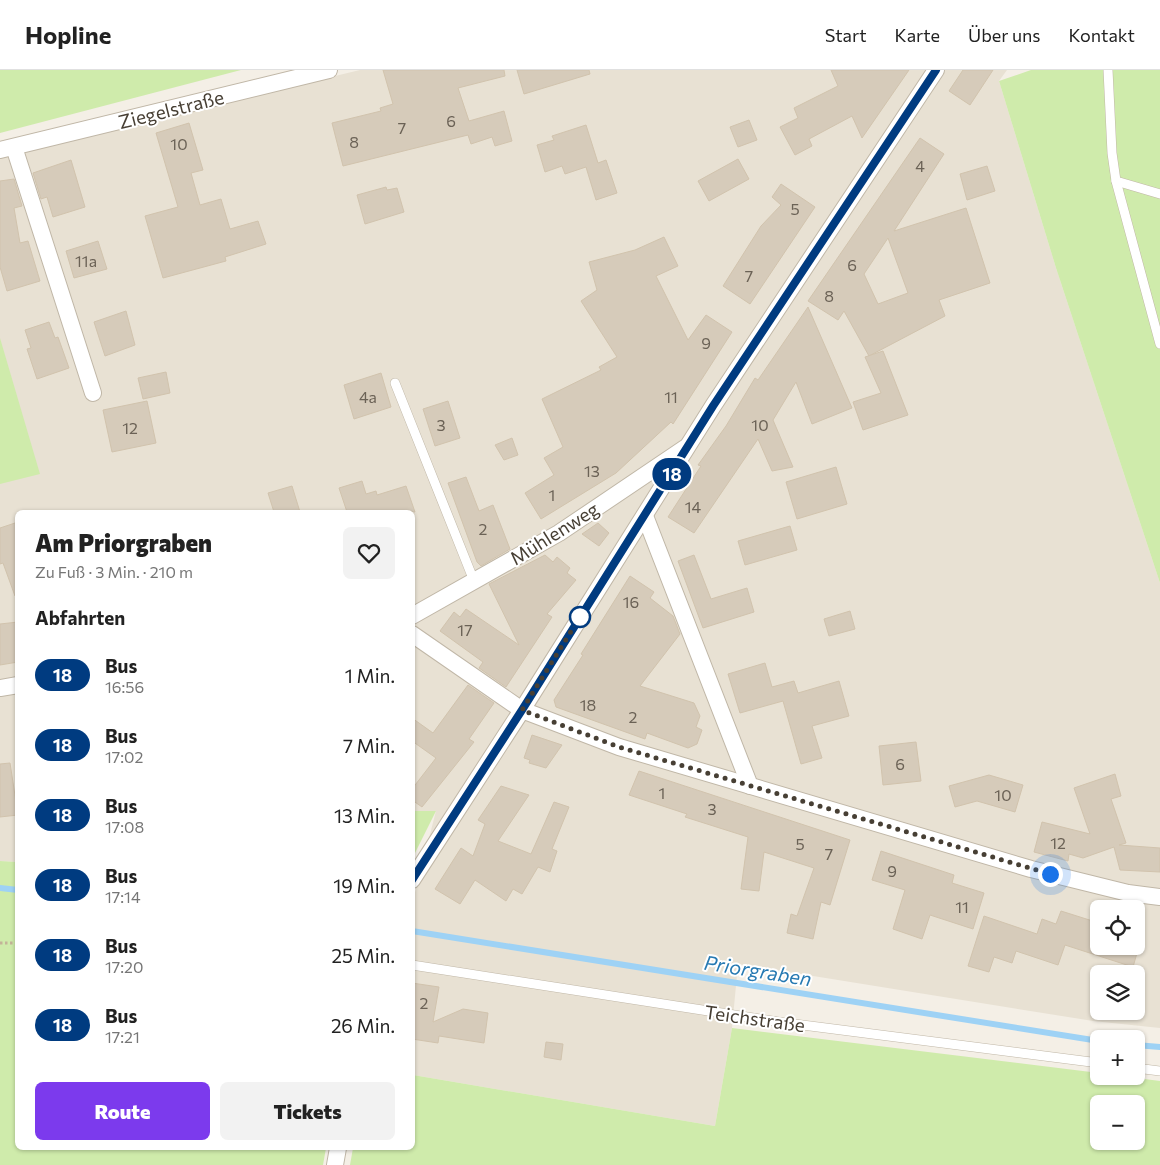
<!DOCTYPE html>
<html lang="de">
<meta charset="utf-8">
<style>
body{margin:0;font-family:Commissioner,sans-serif;background:#f2f2f2;color:#222;height:100vh;display:flex;flex-direction:column;font-size:19px;white-space:nowrap}
*{box-sizing:border-box;margin:0}
p{font-size:16px;color:#767676}
.icon{flex:none;width:28px;height:28px;fill:none;stroke:currentColor;stroke-width:2;stroke-linecap:round;stroke-linejoin:round}
.map{position:relative;flex:1;overflow:hidden}
.side{position:absolute;left:15px;top:440px;width:400px;height:640px;display:flex;flex-direction:column;background:#fff;border-radius:8px;box-shadow:0 1px 4px #0004}
.side>*{flex:none}
.badge{padding:0 10px;border-radius:16px;font-size:18px;line-height:32px}
.controls{position:absolute;left:1090px;top:830px;display:grid;gap:10px}
.controls a{display:grid;place-items:center;width:55px;height:55px;border-radius:8px;background:#fff;box-shadow:0 1px 4px #0004;font-size:25px}
.you{position:absolute;width:25px;height:25px;margin:-12px;border:4px solid #fff;border-radius:50%;background:#1a73e8;box-shadow:0 0 0 8px #1a73e833}
.map>.badge{position:absolute;translate:-50% -50%;box-shadow:0 0 0 2px #fff}
h2{padding:0 20px;font-size:19px;line-height:45px}
.round{display:grid;place-items:center;flex:none;width:52px;height:52px;border-radius:8px;background:#f2f2f2}
.headline{display:flex;align-items:center;justify-content:space-between;height:85px;padding:0 20px}
h1{font-size:24px;font-weight:800;line-height:38px}
.action{display:flex;gap:10px;margin-top:auto;padding:10px 20px}
.action a{flex:1;height:58px;border-radius:8px;background:#7c3aed;color:#fff;font-size:20px;font-weight:800;line-height:58px;text-align:center}
.action a+a{background:#f2f2f2;color:#222}
ul{padding:0;list-style:none}
li{display:flex;align-items:center;gap:15px;height:70px;padding:0 20px}
li div{flex:1}
li b{display:block;font-size:19px}
li em{font-style:normal}
li .badge{min-width:55px;font-weight:700;text-align:center}
header{display:flex;align-items:center;gap:30px;box-sizing:border-box;height:70px;padding:0 25px;background:#fff;border-bottom:1px solid #e0e0e0}
header strong{font-size:24px}
nav{display:flex;gap:28px;margin-inline-start:auto;font-size:18px}
.map>svg:first-child{display:block}
.residential{fill:#e8e1d3;fill-rule:evenodd}
.green{fill:#cfebab;fill-rule:evenodd}
.lines{fill:none;stroke-linecap:round;stroke-linejoin:round}
.stream{stroke:#9ed2f5;stroke-width:6}
.building{fill:#d6cbba;stroke:#d1c3ad;fill-rule:evenodd}
.lane-casing{stroke:#c0b7a7;stroke-width:10}
.street-casing{stroke:#c0b7a7;stroke-width:18}
.path{stroke:#c3b398;stroke-width:3;stroke-dasharray:2.5 2.5;stroke-linecap:butt}
.lane{stroke:#fff;stroke-width:9}
.street{stroke:#fff;stroke-width:16}
.line-casing{stroke:#fff;stroke-width:11}
.line{stroke:#003b80;stroke-width:8}
.walk{stroke:#473f34;stroke-width:5;stroke-dasharray:0 9}
.stop-dot{fill:#fff;stroke:#003b80;stroke-width:2.5}
.labels{text-anchor:middle;dominant-baseline:central;stroke-width:4;stroke-linejoin:round;paint-order:stroke}
.number-label{font-size:16px;fill:#6b6256}
.street-label{font-size:19px;fill:#473f34;stroke:#fff}
.water-label{font-size:20px;font-style:italic;fill:#2679b2;stroke:#fff}
</style>
<header>
<strong>Hopline</strong>
<nav><a>Start</a><a>Karte</a><a>Über uns</a><a>Kontakt</a></nav>
</header>
<div class="map">
<svg width="1160" height="1095" viewBox="0 0 1160 1095">
<rect width="100%" height="100%" fill="#f4efe6"/>
<path class="residential" d="M360,0H1007L999,11L1056,198L1160,513V958L1093,951L738,894L732,958L715,1056L413,1005V830L436,741H413L412,442H18L17,792L0,791V87ZM1099,839H1136V876H1099ZM1099,904H1136V941H1099Z"/>
<g class="green">
<polygon points="0,0 241,0 0,63"/>
<polygon points="1031,0 1160,0 1160,513 1056,198 999,11"/>
<polygon points="0,268 40,404 0,414"/>
<polygon points="413,741 436,741 413,787 412,741"/>
<polygon points="0,791 17,792 18,1078 326,1078 323,1095 0,1095"/>
<path d="M732,958L1099,1003V1006H1121L1160,1011V1095H350L353,1078H412L413,1005L715,1056ZM1099,1034H1136V1071H1099Z"/>
</g>
<g class="lines">
<g class="stream">
<polyline points="0,818 18,820"/>
<polyline points="412,861 1099,971"/>
<polyline points="1136,975 1160,977"/>
</g>
</g>
<g class="building">
<polygon points="383,0 504,0 505,6 458,18 469,51 504,41 512,71 495,76 492,67 471,74 468,65 343,96 332,53 381,41 380,38 393,34"/>
<polygon points="517,0 589,0 590,4 524,24"/>
<polygon points="831,0 909,0 862,68 852,46 809,69 812,76 795,85 780,57 798,48 794,38 838,16"/>
<polygon points="963,0 993,0 970,35 949,21"/>
<polygon points="749,50 757,70 738,77 730,57"/>
<polygon points="189,53 203,100 191,103 200,135 221,129 230,159 258,151 266,174 225,187 226,191 163,208 145,146 178,137 156,63"/>
<polygon points="586,55 598,93 606,90 617,123 596,130 586,97 565,104 562,96 545,102 537,75 554,70 552,66"/>
<path d="M920,68L944,84L894,161L966,138L990,213L939,230L945,246L869,286L844,241L838,250L808,231ZM888,168L908,223L878,234L864,204Z"/>
<polygon points="738,89 749,109 709,131 698,111"/>
<polygon points="71,90 85,137 53,147 47,127 41,129 33,103"/>
<polygon points="987,96 995,121 967,130 960,104"/>
<polygon points="14,109 22,136 14,138 20,173 28,171 40,211 7,221 0,197 0,111"/>
<polygon points="781,114 815,137 750,234 723,216 761,156 781,135 772,127"/>
<polygon points="386,117 387,120 397,118 404,142 365,154 357,125"/>
<polygon points="664,167 678,196 656,206 688,270 706,245 732,262 673,354 671,352 616,403 541,449 525,423 554,405 544,388 563,377 542,329 601,300 599,297 617,287 581,231 597,220 589,192 635,180"/>
<polygon points="98,171 107,199 74,208 66,181"/>
<polygon points="808,237 852,338 812,354 796,312 773,350 793,397 772,401 758,369 694,463 668,447 701,396 698,395 726,356 755,308 758,310"/>
<polygon points="126,241 135,275 105,286 94,252"/>
<polygon points="49,252 55,268 58,267 69,298 37,309 27,279 31,278 25,260"/>
<polygon points="883,281 908,345 863,360 853,332 881,323 865,287"/>
<polygon points="166,302 170,323 143,329 138,308"/>
<polygon points="381,303 391,337 354,349 344,315"/>
<polygon points="147,331 156,373 112,382 103,340"/>
<polygon points="448,331 460,368 435,376 423,339"/>
<polygon points="512,368 518,385 504,390 495,375"/>
<polygon points="836,397 847,434 797,449 786,412"/>
<polygon points="466,407 479,441 493,435 510,479 481,496 477,492 448,413"/>
<polygon points="362,411 366,424 376,421 377,425 406,416 415,442 347,442 339,418"/>
<polygon points="292,416 300,442 274,442 268,423"/>
<polygon points="18,452 18,526 15,526 3,493 0,494 0,458"/>
<polygon points="598,453 609,463 599,476 582,464"/>
<polygon points="790,456 797,480 745,495 738,471"/>
<polygon points="545,485 553,492 557,487 570,498 567,503 576,510 547,544 552,547 506,617 479,598 483,592 440,561 454,542 460,547 466,539 519,575 489,514"/>
<polygon points="694,485 711,529 747,518 754,542 703,558 678,491"/>
<polygon points="630,506 654,522 650,528 673,546 680,564 640,616 694,633 700,646 696,657 702,660 697,674 688,678 647,663 645,669 556,637 554,630 583,585 581,584"/>
<polygon points="850,541 855,559 829,566 824,549"/>
<polygon points="18,552 18,592 0,595 0,554"/>
<polygon points="765,593 772,617 794,611 798,623 839,611 849,646 812,656 822,688 801,694 783,631 740,643 728,604"/>
<polygon points="468,615 494,633 469,669 474,672 422,737 412,730 412,719 436,688 412,671 412,648 433,663"/>
<polygon points="532,665 562,675 546,698 529,693 530,690 524,688"/>
<polygon points="916,672 921,711 883,715 879,676"/>
<polygon points="10,693 18,745 0,747 0,694"/>
<polygon points="639,701 850,770 830,835 821,832 813,869 787,863 791,844 797,846 814,798 764,782 759,821 741,819 748,767 685,747 687,744 629,725"/>
<polygon points="1115,704 1121,726 1111,729 1126,773 1119,775 1160,778 1160,802 1120,800 1114,777 1083,788 1069,784 1068,791 1034,782 1042,752 1090,764 1074,718"/>
<polygon points="989,705 1023,715 1015,742 977,731 955,737 949,716"/>
<polygon points="501,716 529,725 498,771 531,784 554,732 569,737 552,779 557,781 550,802 538,797 522,824 513,819 506,831 475,810 460,834 435,819 461,778 473,786 485,754 478,750"/>
<polygon points="881,781 954,805 952,813 984,823 973,859 930,845 922,869 893,859 905,820 872,810"/>
<polygon points="1061,841 1099,853 1099,876 1139,876 1133,897 1065,875 1058,895 1016,881 1012,893 994,887 989,902 968,896 984,846 1037,864 1042,849 1056,854"/>
<polygon points="412,913 439,917 433,952 463,939 488,943 484,973 439,966 438,973 412,969"/>
<polygon points="546,972 563,974 561,990 544,987"/>
</g>
<g class="lines">
<defs>
<g id="lane">
<polyline points="1108,0 1112,83 1116,111 1160,124"/>
<polyline points="1116,111 1160,274"/>
<polyline points="395,313 474,511"/>
<polyline points="412,895 779,952 1099,993"/>
<polyline points="1136,998 1160,1001"/>
</g>
<g id="street">
<polyline points="14,77 93,323"/>
<polyline points="0,80 329,0"/>
<polyline points="645,446 750,716"/>
<polyline points="412,546 559,463 685,378"/>
<polyline points="412,564 522,640 619,677 1031,799 1128,823 1160,827"/>
<polyline points="0,618 18,615"/>
<polyline points="412,810 522,640 713,336 936,0"/>
<polyline points="335,1095 338,1078"/>
</g>
</defs>
<use href="#lane" class="lane-casing"/>
<use href="#street" class="street-casing"/>
<polyline class="path" points="0,873 18,873"/>
<use href="#lane" class="lane"/>
<use href="#street" class="street"/>
</g>
<g class="lines">
<defs>
<polyline id="line" points="412,810 522,640 713,336 936,0"/>
</defs>
<use href="#line" class="line-casing"/>
<use href="#line" class="line"/>
<polyline class="walk" points="580,547 522,640 619,677 1050,804"/>
</g>
<circle class="stop-dot" cx="580" cy="547" r="10"/>
<g class="labels">
<g class="number-label">
<text x="451" y="50">6</text>
<text x="402" y="57">7</text>
<text x="354" y="71">8</text>
<text x="179" y="73">10</text>
<text x="920" y="95">4</text>
<text x="795" y="138">5</text>
<text x="86" y="190">11a</text>
<text x="852" y="194">6</text>
<text x="749" y="205">7</text>
<text x="829" y="225">8</text>
<text x="706" y="272">9</text>
<text x="368" y="326">4a</text>
<text x="671" y="326">11</text>
<text x="441" y="354">3</text>
<text x="760" y="354">10</text>
<text x="130" y="357">12</text>
<text x="592" y="400">13</text>
<text x="552" y="424">1</text>
<text x="693" y="436">14</text>
<text x="483" y="458">2</text>
<text x="631" y="531">16</text>
<text x="465" y="559">17</text>
<text x="588" y="634">18</text>
<text x="633" y="646">2</text>
<text x="900" y="693">6</text>
<text x="662" y="722">1</text>
<text x="1003" y="724">10</text>
<text x="712" y="738">3</text>
<text x="1058" y="772">12</text>
<text x="800" y="773">5</text>
<text x="829" y="783">7</text>
<text x="892" y="800">9</text>
<text x="962" y="836">11</text>
<text x="424" y="932">2</text>
</g>
<g class="street-label">
<text transform="translate(171 39) rotate(-14)">Ziegelstraße</text>
<text transform="translate(554 463) rotate(-32)">Mühlenweg</text>
<text transform="translate(755 948) rotate(8)">Teichstraße</text>
</g>
<g class="water-label">
<text transform="translate(758 900) rotate(9)">Priorgraben</text>
</g>
</g>
</svg>
<div class="controls">
<a><svg class="icon" aria-label="locate" viewBox="0 0 24 24"><circle cx="12" cy="12" r="6"/><path d="M12 2v4M12 18v4M2 12h4M18 12h4"/></svg></a>
<a><svg class="icon" aria-label="layers" viewBox="0 0 24 24"><path d="M12 4l9 5-9 5-9-5zM3 14l9 5 9-5"/></svg></a>
<a>+</a>
<a>−</a>
</div>
<div class="you" style="left:1050px;top:804px"></div>
<b class="badge" style="left:672px;top:404px;background:#003b80;color:#fff">18</b>
<section class="side">
<div class="headline"><div><h1>Am Priorgraben</h1><p>Zu Fuß · 3 Min. · 210 m</p></div><a class="round"><svg class="icon" aria-label="heart" viewBox="0 0 24 24"><path d="M12 20l-8-8c-3-5 5-10 8-4 3-6 11-1 8 4z"/></svg></a></div>
<h2>Abfahrten</h2>
<ul>
<li><span class="badge" style="background:#003b80;color:#fff">18</span><div><b>Bus</b><p>16:56</p></div><em>1 Min.</em></li>
<li><span class="badge" style="background:#003b80;color:#fff">18</span><div><b>Bus</b><p>17:02</p></div><em>7 Min.</em></li>
<li><span class="badge" style="background:#003b80;color:#fff">18</span><div><b>Bus</b><p>17:08</p></div><em>13 Min.</em></li>
<li><span class="badge" style="background:#003b80;color:#fff">18</span><div><b>Bus</b><p>17:14</p></div><em>19 Min.</em></li>
<li><span class="badge" style="background:#003b80;color:#fff">18</span><div><b>Bus</b><p>17:20</p></div><em>25 Min.</em></li>
<li><span class="badge" style="background:#003b80;color:#fff">18</span><div><b>Bus</b><p>17:21</p></div><em>26 Min.</em></li>
</ul>
<div class="action"><a>Route</a><a>Tickets</a></div>
</section>
</div>
